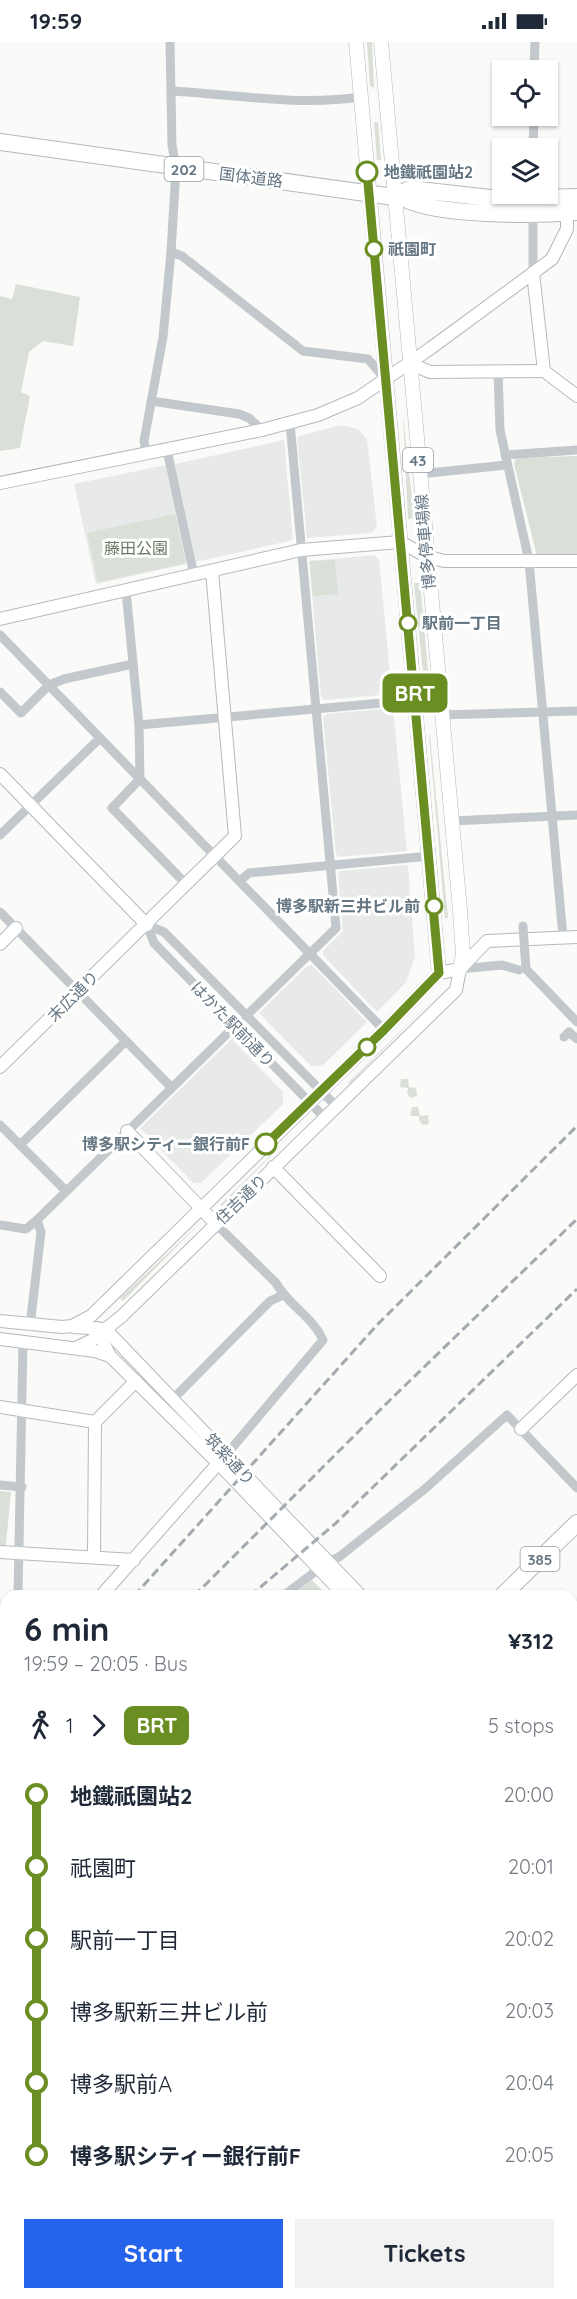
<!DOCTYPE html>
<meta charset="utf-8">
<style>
body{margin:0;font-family:Quicksand,"Noto Sans JP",sans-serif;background:#f2f2f3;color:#1f2937;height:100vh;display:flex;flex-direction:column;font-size:22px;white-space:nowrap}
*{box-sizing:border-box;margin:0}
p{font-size:20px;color:#747a83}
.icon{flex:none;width:33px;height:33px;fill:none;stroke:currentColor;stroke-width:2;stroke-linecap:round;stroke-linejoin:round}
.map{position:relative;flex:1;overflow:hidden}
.side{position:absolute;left:0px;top:1548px;width:578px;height:710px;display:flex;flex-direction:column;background:#fff;border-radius:18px 18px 0 0;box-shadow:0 2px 4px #0004}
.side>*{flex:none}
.badge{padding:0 12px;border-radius:9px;font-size:21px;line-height:39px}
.tools{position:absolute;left:492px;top:18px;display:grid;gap:12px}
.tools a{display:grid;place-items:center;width:66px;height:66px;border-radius:0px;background:#fff;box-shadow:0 2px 4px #0004;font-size:30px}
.map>.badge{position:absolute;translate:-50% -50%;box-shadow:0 0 0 3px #fff}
.legs{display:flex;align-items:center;gap:9px;height:66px;padding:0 24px;font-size:20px}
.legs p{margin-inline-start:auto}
.overview{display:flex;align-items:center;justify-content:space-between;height:102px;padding:0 24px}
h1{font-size:33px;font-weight:700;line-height:45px}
.cta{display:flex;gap:12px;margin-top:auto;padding:12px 24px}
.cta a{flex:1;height:69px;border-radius:0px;background:#2563eb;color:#fff;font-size:24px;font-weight:700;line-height:69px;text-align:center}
.cta a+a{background:#f2f2f3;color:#1f2937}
ul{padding:0 24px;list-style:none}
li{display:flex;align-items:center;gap:21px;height:72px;font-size:22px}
li i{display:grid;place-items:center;width:9px;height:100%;margin:0 8px;background:currentColor}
li i::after{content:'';width:15px;height:15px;margin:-8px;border:4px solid;border-radius:50%;background:#fff}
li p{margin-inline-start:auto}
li:first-child i{background:linear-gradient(#0000 50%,currentColor 0)}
li:last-child i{background:linear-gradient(currentColor 50%,#0000 0)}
.status{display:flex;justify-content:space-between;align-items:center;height:42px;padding:0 30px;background:#fff;direction:ltr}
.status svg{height:16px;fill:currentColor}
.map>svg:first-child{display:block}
.built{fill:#e8e9e9}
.green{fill:#dadfd7}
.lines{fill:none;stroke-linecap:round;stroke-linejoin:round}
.secondary-casing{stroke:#b3babf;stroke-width:14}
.primary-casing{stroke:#b5babe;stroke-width:15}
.highway-casing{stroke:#b4b9bd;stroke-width:18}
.street{stroke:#c3c8cc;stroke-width:9}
.secondary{stroke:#fff;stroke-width:12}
.primary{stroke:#fff;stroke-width:14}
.highway{stroke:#fff;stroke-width:16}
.rail{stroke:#a2aab0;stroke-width:3;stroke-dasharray:9 4.5;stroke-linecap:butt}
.street-bridge{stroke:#c3c8cc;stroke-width:9}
.line-1-casing{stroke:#fff;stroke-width:14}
.line-1{stroke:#6b8e23;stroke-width:9}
.stop-1-dot{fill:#fff;stroke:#6b8e23;stroke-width:3}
.labels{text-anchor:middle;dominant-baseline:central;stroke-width:6;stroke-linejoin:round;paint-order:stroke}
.shield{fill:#fff;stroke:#939fa8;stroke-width:1.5}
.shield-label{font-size:15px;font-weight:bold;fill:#657683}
.stop-label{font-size:16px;font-weight:bold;fill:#657683;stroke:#fff;text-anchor:start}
.street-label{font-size:16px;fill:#657683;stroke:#fff}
.park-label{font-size:16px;fill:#687a64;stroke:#fff}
</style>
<div class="status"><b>19:59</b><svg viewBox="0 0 49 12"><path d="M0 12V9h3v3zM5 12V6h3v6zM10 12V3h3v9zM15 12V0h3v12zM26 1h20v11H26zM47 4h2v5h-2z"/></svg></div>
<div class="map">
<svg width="577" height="2257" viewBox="0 0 577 2257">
<rect width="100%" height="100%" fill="#fafaf8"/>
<g class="built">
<polygon points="340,383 358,387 367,397 377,485 372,491 307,496 297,395"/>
<polygon points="284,398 293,498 196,520 175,422"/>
<polygon points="166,423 187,522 96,542 74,442"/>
<polygon points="374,513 379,518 392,652 325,658 321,655 309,519"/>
<polygon points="393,666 407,809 339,815 336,812 323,675 326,672"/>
<polygon points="408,823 415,915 406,940 377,970 323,913 323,909 343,889 338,832 340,829"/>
<polygon points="312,923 367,980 322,1024 311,1024 259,971 307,924"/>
<polygon points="232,997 283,1050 283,1062 201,1141 193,1141 140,1086"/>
<polygon points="6,2040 6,2190 0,2190 0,2045"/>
</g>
<g class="green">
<polygon points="367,0 372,0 374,46 370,44"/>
<polygon points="374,80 378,80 381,118 377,118"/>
<polygon points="16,242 80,255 73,304 43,299 29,310 21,350 30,354 20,406 0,409 0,254 12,257"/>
<polygon points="403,373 414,476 408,477"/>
<polygon points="577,414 577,514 537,514 514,422 516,416"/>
<polygon points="175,472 186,521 98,540 87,491"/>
<polygon points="335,518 338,552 313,554 310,519"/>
<polygon points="414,541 420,541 430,650 425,650"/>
<polygon points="429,693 430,693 448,876 445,876"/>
<polygon points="432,958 349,1042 348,1041"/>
<polygon points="401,1037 408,1037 409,1045 416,1046 417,1054 411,1056 407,1051 408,1046 400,1045"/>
<polygon points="412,1065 418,1065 420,1074 428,1073 429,1082 423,1083 419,1079 419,1074 410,1074"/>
<polygon points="295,1089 222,1164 220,1163"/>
<polygon points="200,1181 123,1259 120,1256"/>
<polygon points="0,1449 11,1450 5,1512 0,1511"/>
<polygon points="312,1538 327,1554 291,1554"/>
<polygon points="0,2201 6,2201 6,2217 2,2227 6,2252 22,2254 68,2252 68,2257 0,2257"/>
</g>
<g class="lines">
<defs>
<g id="secondary">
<polyline points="533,231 544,329 577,354"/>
<polyline points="409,321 430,330 544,329"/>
<polyline points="0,441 262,388 318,373 358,356 431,306 552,217 567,187 567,162"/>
<polyline points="0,577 301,508 400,500 426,514 444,519 577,519"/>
<polyline points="0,732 147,883"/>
<polyline points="0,902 16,886"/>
<polyline points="0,1025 235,794 212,529"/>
<polyline points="127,1089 215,1181"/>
<polyline points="273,1125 380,1234"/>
<polyline points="0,1279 62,1285 72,1284 91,1274 384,988 439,931 460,927"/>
<polyline points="74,1285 105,1287 112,1294 361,1554"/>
<polyline points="96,1286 110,1314 219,1422 345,1554"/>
<polyline points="0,1297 95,1309 110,1314"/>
<polyline points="76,1306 92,1298 122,1274 456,948 460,927 487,899 577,895"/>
<polyline points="0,1365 95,1380"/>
<polyline points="521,1387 577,1333"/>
<polyline points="0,1510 134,1518"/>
<polyline points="94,1515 95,1380 136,1339"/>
<polyline points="101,1554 223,1416"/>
<polyline points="577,1617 573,1621 577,1685"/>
<polyline points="0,1663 6,1657"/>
<polyline points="0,1788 6,1783"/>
<polyline points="0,1910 6,1905"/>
<polyline points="572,1997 577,1997"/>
<polyline points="572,2161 577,2160"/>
<polyline points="0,2196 6,2196"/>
<polyline points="204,2252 205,2257"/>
<polyline points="510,2252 510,2257"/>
<polyline points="363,2257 406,2252"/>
</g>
<g id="primary">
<polyline points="356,0 439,931"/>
<polyline points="381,0 460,868 463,913 460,927"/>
</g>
<g id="highway">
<polyline points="0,100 394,155 410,147 499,157 577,155"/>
<path d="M400,154C430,175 538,173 577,170"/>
<polyline points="502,1554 577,1481"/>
<polyline points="0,2023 6,2017"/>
</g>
</defs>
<use href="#secondary" class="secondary-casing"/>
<use href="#primary" class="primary-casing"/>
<use href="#highway" class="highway-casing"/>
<g class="street">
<polyline points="534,28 535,0"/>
<path d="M173,49C236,53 298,64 361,55"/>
<polyline points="533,106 534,74"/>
<polyline points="533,174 533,231"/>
<polyline points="171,210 182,214 303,309 368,317 386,338"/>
<polyline points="498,330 500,388 529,519 563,895"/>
<polyline points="151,359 239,372 249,376 262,388"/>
<polyline points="167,408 194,533"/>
<polyline points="146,411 144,399 163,295 171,210 176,126 172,103 170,0"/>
<polyline points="505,413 577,408"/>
<polyline points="419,432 507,423"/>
<polyline points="126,549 139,683 140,737 112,766 187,843"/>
<polyline points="0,593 384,988"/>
<polyline points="0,650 21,671 49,643 64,637 133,622"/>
<polyline points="441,673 577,669"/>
<polyline points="139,683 415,658"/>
<polyline points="452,779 577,773"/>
<polyline points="0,793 100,696"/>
<polyline points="240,839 249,831 430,814"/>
<polyline points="0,870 171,1045"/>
<polyline points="147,883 154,901 325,1076"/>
<polyline points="147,883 164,890 337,1065"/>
<polyline points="460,927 502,923 519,928"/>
<polyline points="246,974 336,886 290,381"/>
<polyline points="564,995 569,990 577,997"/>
<polyline points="0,1083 65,1148"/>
<polyline points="20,1103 126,999"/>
<path d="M215,1181L276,1241C288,1263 313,1275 323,1298L226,1413"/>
<polyline points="0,1183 26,1187 37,1178 235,984"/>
<polyline points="30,1284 41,1190 37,1178"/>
<polyline points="173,1357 270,1259 283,1253"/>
<polyline points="0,1443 22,1445"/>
<polyline points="18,1554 23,1300"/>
<polyline points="283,1554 328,1520 339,1515 426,1446 507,1373 577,1446"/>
<polyline points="0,1604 6,1604"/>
<polyline points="572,1834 577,1834"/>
</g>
<use href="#secondary" class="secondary"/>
<use href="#primary" class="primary"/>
<use href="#highway" class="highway"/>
<g class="rail">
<polyline points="134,1554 377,1283 577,1084"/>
<polyline points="194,1554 389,1359 577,1177"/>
<polyline points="250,1554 336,1481 577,1247"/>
<polyline points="0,1707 6,1701"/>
<polyline points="0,1749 6,1743"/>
<polyline points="0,1766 6,1760"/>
</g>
<polyline class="street-bridge" points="523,884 526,927 577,980"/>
</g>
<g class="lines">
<defs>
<polyline id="line-1" points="266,1102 384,988 439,931 367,130"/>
</defs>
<use href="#line-1" class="line-1-casing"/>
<use href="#line-1" class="line-1"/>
</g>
<g class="stop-1-dot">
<circle cx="367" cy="130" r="10"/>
<circle cx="374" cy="207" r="8"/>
<circle cx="408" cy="581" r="8"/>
<circle cx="434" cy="864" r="8"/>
<circle cx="367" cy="1005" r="8"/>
<circle cx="266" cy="1102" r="10"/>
</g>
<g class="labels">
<g class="shield">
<rect x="164.5" y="115" width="39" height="24" rx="4.5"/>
<rect x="403" y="406" width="30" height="24" rx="4.5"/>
<rect x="520.5" y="1505" width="39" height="24" rx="4.5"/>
</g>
<g class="shield-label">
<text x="184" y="127">202</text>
<text x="418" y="418">43</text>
<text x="540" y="1517">385</text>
</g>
<g class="stop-label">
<text x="384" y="130">地鐵祇園站2</text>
<text x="388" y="207">祇園町</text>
<text x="422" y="581">駅前一丁目</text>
<text x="420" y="864" text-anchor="end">博多駅新三井ビル前</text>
<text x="250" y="1102" text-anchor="end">博多駅シティー銀行前F</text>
</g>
<g class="street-label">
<text transform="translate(251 135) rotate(7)">国体道路</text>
<text transform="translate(425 500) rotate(-95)">博多停車場線</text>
<text transform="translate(73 954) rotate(-45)">末広通り</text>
<text transform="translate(233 982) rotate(46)">はかた駅前通り</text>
<text transform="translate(241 1157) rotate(-44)">住吉通り</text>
<text transform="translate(230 1417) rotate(47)">筑紫通り</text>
</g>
<g class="park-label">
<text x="136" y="506">藤田公園</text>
</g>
</g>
</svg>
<div class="tools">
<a><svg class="icon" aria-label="locate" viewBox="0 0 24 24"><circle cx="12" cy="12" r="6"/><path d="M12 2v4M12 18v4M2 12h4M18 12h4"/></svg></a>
<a><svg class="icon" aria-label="layers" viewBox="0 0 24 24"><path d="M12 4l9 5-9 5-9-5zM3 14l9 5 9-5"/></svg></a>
</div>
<b class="badge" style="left:415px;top:651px;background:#6b8e23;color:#fff">BRT</b>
<section class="side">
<div class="overview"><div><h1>6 min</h1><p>19:59 – 20:05 · Bus</p></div><b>¥312</b></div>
<div class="legs"><svg class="icon" aria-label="walk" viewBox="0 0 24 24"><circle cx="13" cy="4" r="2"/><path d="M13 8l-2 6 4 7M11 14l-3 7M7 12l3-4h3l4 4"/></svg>1<svg class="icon" aria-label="forward" viewBox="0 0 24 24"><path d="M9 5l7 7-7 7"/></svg><b class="badge" style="background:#6b8e23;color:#fff">BRT</b><p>5 stops</p></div>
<ul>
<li><i style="color:#6b8e23"></i><b>地鐵祇園站2</b><p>20:00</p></li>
<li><i style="color:#6b8e23"></i><span>祇園町</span><p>20:01</p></li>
<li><i style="color:#6b8e23"></i><span>駅前一丁目</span><p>20:02</p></li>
<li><i style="color:#6b8e23"></i><span>博多駅新三井ビル前</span><p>20:03</p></li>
<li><i style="color:#6b8e23"></i><span>博多駅前A</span><p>20:04</p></li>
<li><i style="color:#6b8e23"></i><b>博多駅シティー銀行前F</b><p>20:05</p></li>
</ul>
<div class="cta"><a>Start</a><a>Tickets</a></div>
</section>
</div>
